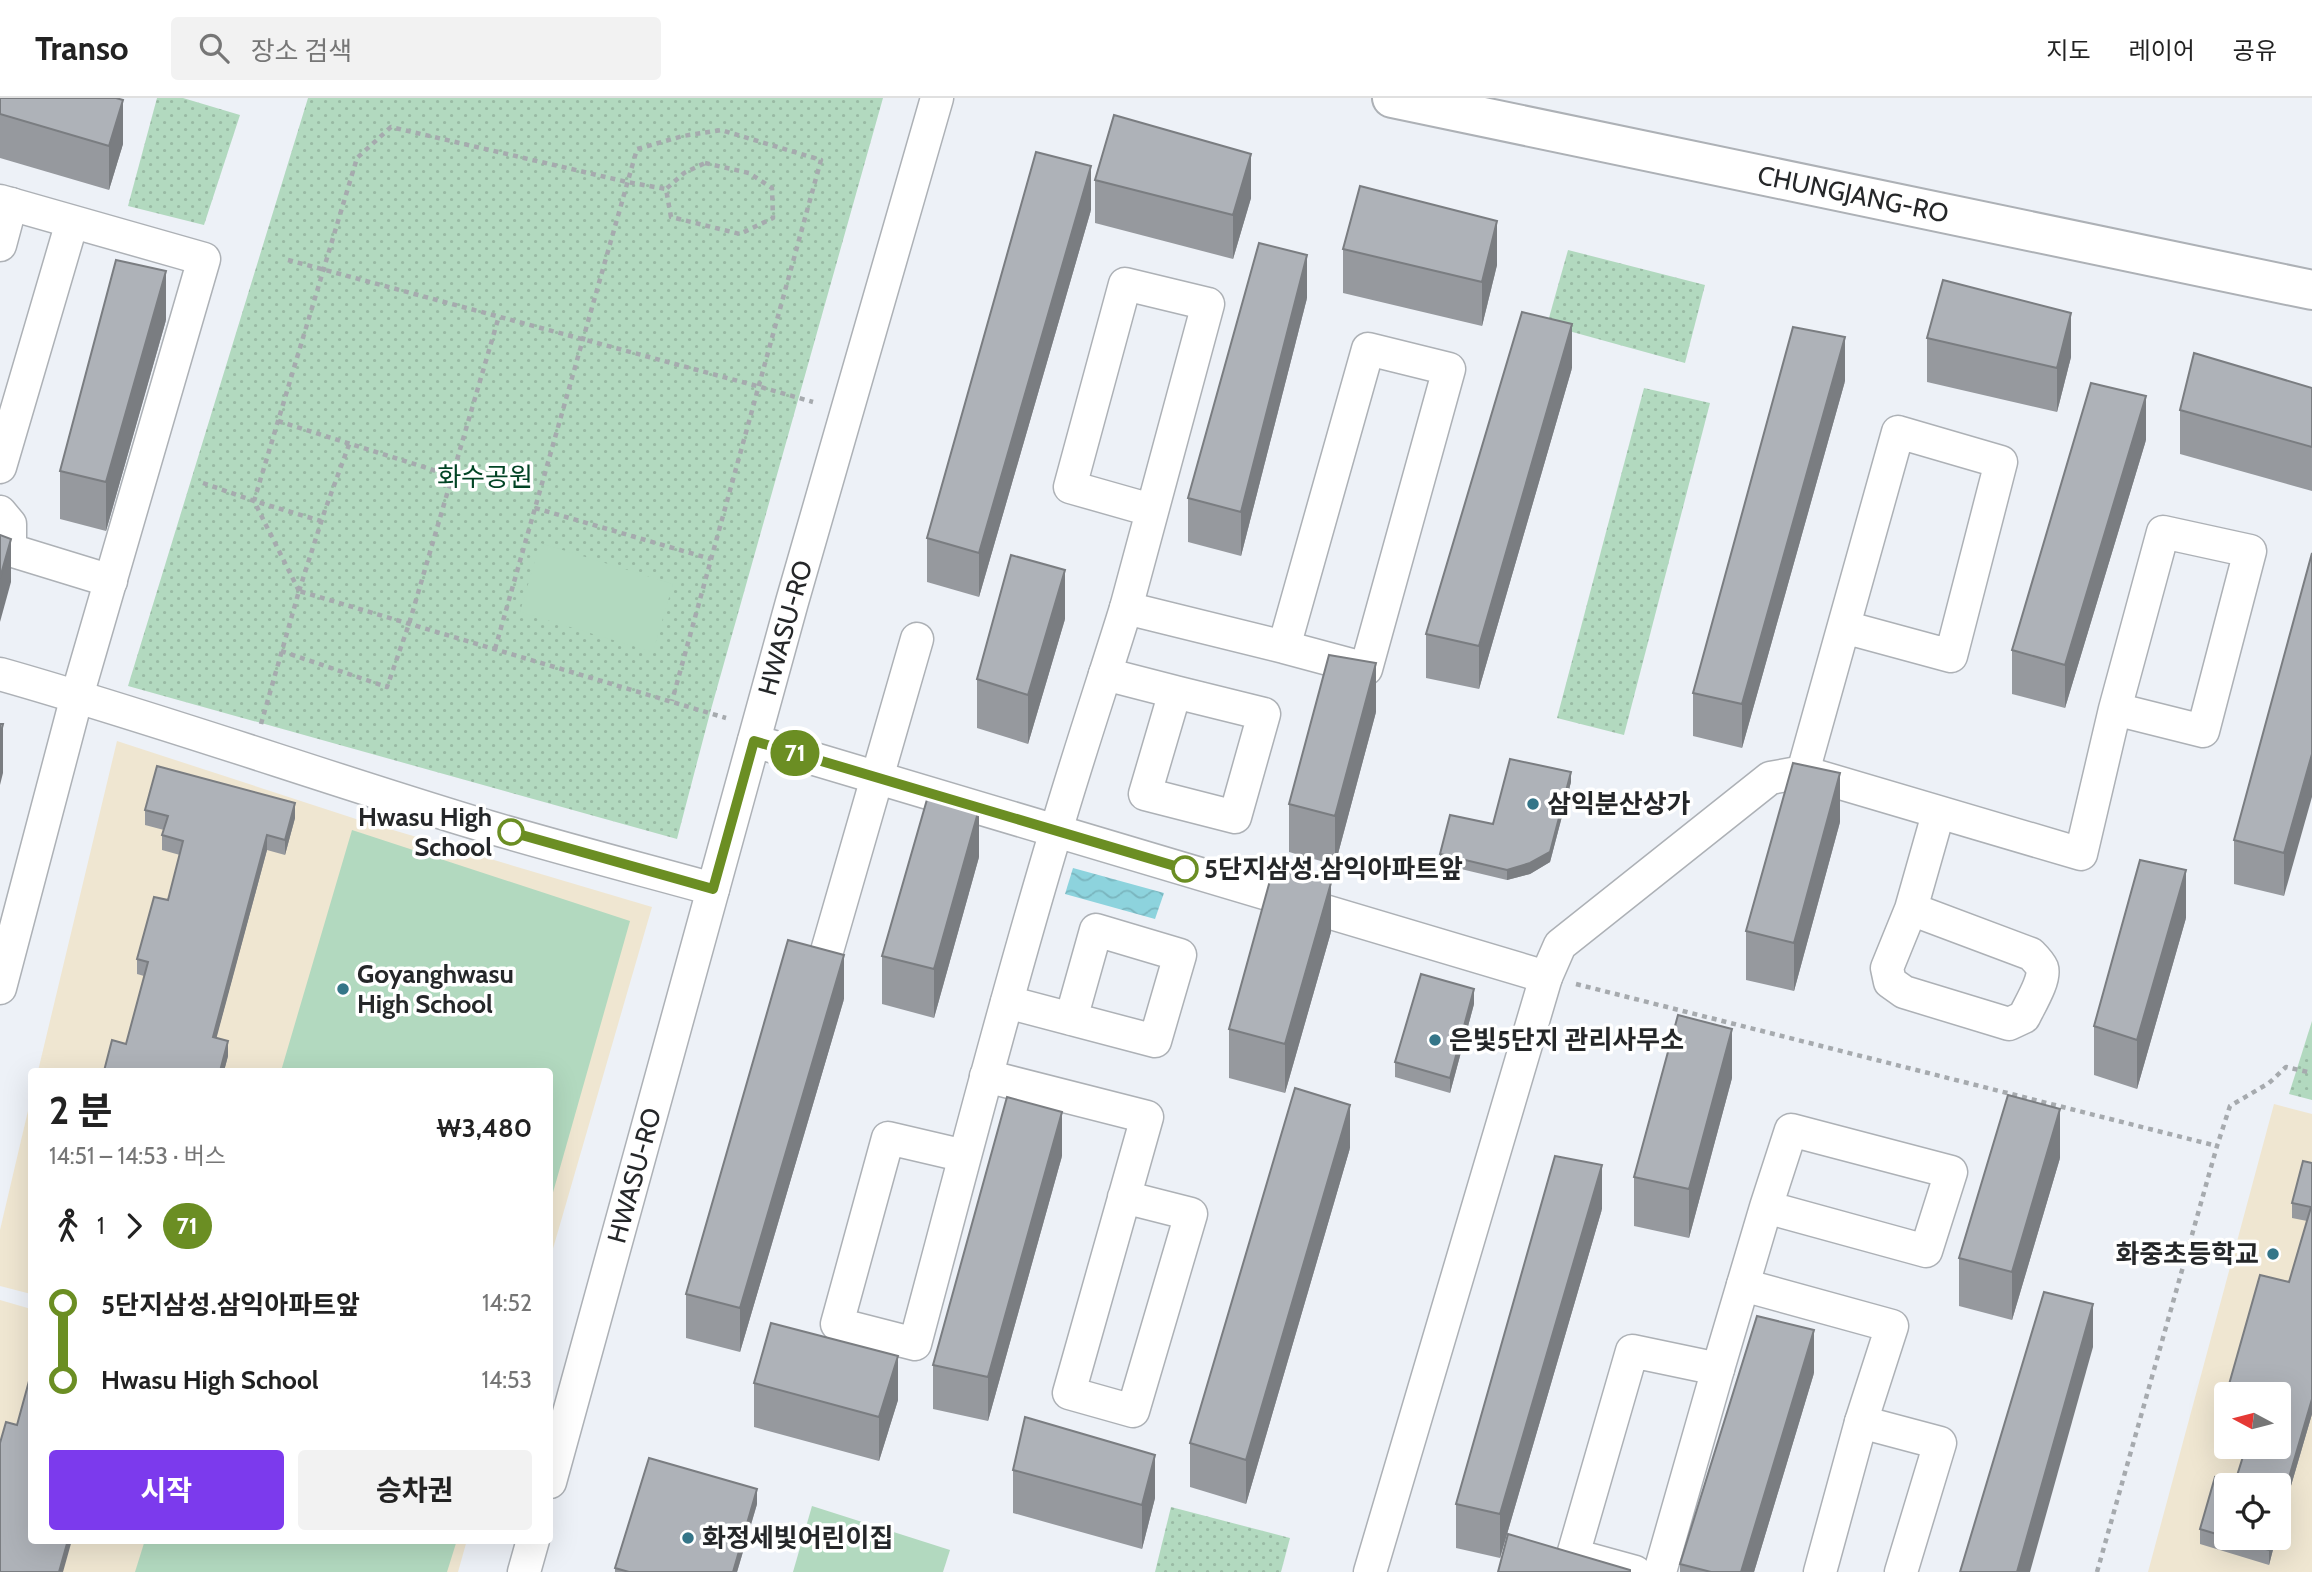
<!DOCTYPE html>
<html lang="ko">
<meta charset="utf-8">
<style>
body{margin:0;font-family:Cabin,"Noto Sans KR",sans-serif;background:#f2f2f2;color:#222;height:100vh;display:flex;flex-direction:column;font-size:26px;white-space:nowrap}
*{box-sizing:border-box;margin:0}
p{font-size:23px;color:#767676}
.icon{flex:none;width:38px;height:38px;fill:none;stroke:currentColor;stroke-width:2;stroke-linecap:round;stroke-linejoin:round}
.map{position:relative;flex:1;overflow:hidden}
.details{position:absolute;left:28px;top:970px;width:525px;height:476px;display:flex;flex-direction:column;background:#fff;border-radius:7px;box-shadow:0 7px 28px #0002}
.details>*{flex:none}
.badge{padding:0 14px;border-radius:23px;font-size:24px;line-height:46px}
.needle{width:46px;rotate:277deg}
.buttons{position:absolute;left:2214px;top:1284px;display:grid;gap:14px}
.buttons a{display:grid;place-items:center;width:77px;height:77px;border-radius:7px;background:#fff;box-shadow:0 7px 28px #0002;font-size:35px}
.map>.badge{position:absolute;translate:-50% -50%;box-shadow:0 0 0 4px #fff}
.legs{display:flex;align-items:center;gap:10px;height:77px;padding:0 21px;font-size:23px}
.legs p{margin-inline-start:auto}
.head{display:flex;align-items:center;justify-content:space-between;height:119px;padding:0 21px}
h1{font-size:38px;font-weight:700;line-height:52px}
.primary-button{display:flex;gap:14px;margin-top:auto;padding:14px 21px}
.primary-button a{flex:1;height:80px;border-radius:7px;background:#7c3aed;color:#fff;font-size:28px;font-weight:700;line-height:80px;text-align:center}
.primary-button a+a{background:#f2f2f2;color:#222}
ul{padding:0 21px;list-style:none}
li{display:flex;align-items:center;gap:24px;height:77px;font-size:26px}
li i{display:grid;place-items:center;width:10px;height:100%;margin:0 9px;background:currentColor}
li i::after{content:'';width:18px;height:18px;margin:-9px;border:5px solid;border-radius:50%;background:#fff}
li p{margin-inline-start:auto}
li:first-child i{background:linear-gradient(#0000 50%,currentColor 0)}
li:last-child i{background:linear-gradient(currentColor 50%,#0000 0)}
header{display:flex;align-items:center;gap:42px;box-sizing:border-box;height:98px;padding:0 35px;background:#fff;border-bottom:2px solid #e0e0e0}
header strong{font-size:33px}
nav{display:flex;gap:38px;margin-inline-start:auto;font-size:24px}
.search{width:490px;height:63px;background:#f2f2f2;display:flex;align-items:center;gap:18px;box-sizing:border-box;padding:0 24px;border-radius:7px;color:#767676;font-size:26px}
.map>svg:first-child{display:block}
.education{fill:#efe6d1;fill-rule:evenodd}
.grass{fill:url(#grass-dots)}
.garden{fill:#b2d9bf}
.water{fill:url(#water-waves)}
.lines{fill:none;stroke-linecap:round;stroke-linejoin:round}
.minor-casing{stroke:#adb1b6;stroke-width:35}
.major-casing{stroke:#adb1b6;stroke-width:42}
.path{stroke:#a6aaae;stroke-width:4.5;stroke-dasharray:5 5;stroke-linecap:butt}
.minor{stroke:#fff;stroke-width:32}
.major{stroke:#fff;stroke-width:38}
.wall{fill:#96999e}
.shaded-wall{fill:#7a7d81}
.building{fill:#aeb2b8;stroke:#7a7d81;stroke-width:2}
.line-1-casing{stroke:#fff;stroke-width:16}
.line-1{stroke:#6b8e23;stroke-width:10}
.poi-dot{fill:#347588;stroke:#fff;stroke-width:2.5}
.stop-1-dot{fill:#fff;stroke:#6b8e23;stroke-width:3.5}
.labels{text-anchor:middle;dominant-baseline:central;stroke-width:7;stroke-linejoin:round;paint-order:stroke}
.street-label{font-size:26px;fill:#252729;stroke:#fff}
.park-label{font-size:26px;fill:#024425;stroke:#fff}
.poi-label{font-size:26px;font-weight:bold;fill:#252729;stroke:#fff;text-anchor:start}
.stop-label{font-size:26px;font-weight:bold;fill:#252729;stroke:#fff;text-anchor:end}
</style>
<header>
<strong>Transo</strong>
<div class="search"><svg class="icon" aria-label="search" viewBox="0 0 24 24"><circle cx="10" cy="10" r="6"/><path d="M15 15l6 6"/></svg>장소 검색</div>
<nav><a>지도</a><a>레이어</a><a>공유</a></nav>
</header>
<div class="map">
<svg width="2312" height="1474" viewBox="0 0 2312 1474">
<defs>
<pattern id="grass-dots" width="8" height="8" patternUnits="userSpaceOnUse" patternTransform="scale(1.75)"><rect width="8" height="8" fill="#b2d9bf"/><path d="M2 2h.1M6 6h.1" fill="none" stroke="#99baa4" stroke-width="1.8" stroke-linecap="round"/></pattern>
<pattern id="water-waves" width="16" height="10" patternUnits="userSpaceOnUse" patternTransform="scale(1.75)"><rect width="16" height="10" fill="#8dd3dd"/><path d="M0 5q4-4 8 0t8 0" fill="none" stroke="#7ab5be"/></pattern>
</defs>
<rect width="100%" height="100%" fill="#edf1f7"/>
<g class="education">
<polygon points="117,643 356,721 652,809 550,1161 550,973 38,973"/>
<polygon points="31,1000 31,1196 0,1188 0,1132"/>
<path d="M2274,1006L2312,1016V1474H2148ZM2226,1297H2278V1349H2226ZM2226,1388H2278V1440H2226Z"/>
<polygon points="0,1202 31,1211 32,1442 467,1442 458,1474 0,1474"/>
</g>
<g class="grass">
<polygon points="157,0 183,0 240,17 204,127 128,108"/>
<polygon points="308,0 883,0 710,615 677,741 128,588"/>
<polygon points="1568,152 1705,187 1685,265 1547,227"/>
<polygon points="1644,290 1710,305 1624,637 1557,620"/>
<polygon points="2312,923 2312,1002 2289,996"/>
<polygon points="1171,1409 1290,1440 1281,1474 1155,1474"/>
</g>
<g class="garden">
<polygon points="540,445 673,486 653,554 520,514"/>
<polygon points="352,732 630,823 550,1105 550,973 281,973"/>
<polygon points="812,1408 950,1452 943,1474 793,1474"/>
<polygon points="145,1442 457,1442 447,1474 135,1474"/>
</g>
<polygon class="water" points="1073,770 1164,795 1155,821 1065,796"/>
<g class="lines">
<defs>
<g id="minor">
<polyline points="0,103 204,161 77,598 0,890"/>
<polyline points="0,147 11,106"/>
<polyline points="0,369 72,124"/>
<polyline points="0,414 10,426 10,452 111,483"/>
<polyline points="1126,510 1208,206 1125,186 1070,389 1151,412"/>
<path d="M0,576C159,621 314,676 472,724C552,748 633,769 713,791"/>
<polyline points="1105,576 1175,594 1145,696 1235,719 1264,616 1175,594"/>
<polyline points="754,643 1546,879 1370,1474"/>
<polyline points="1803,674 1898,334 2001,364 1951,558 1844,529"/>
<path d="M1911,811L2031,856C2035,860 2040,865 2042,870C2046,881 2029,908 2024,919L2009,926L1904,894L1890,884L1887,870L1911,811L1938,716"/>
<polyline points="825,860 917,541"/>
<polyline points="1546,879 1560,847 1770,680 1803,674 2081,756 2115,611 2163,434 2250,453 2203,633 2115,611"/>
<polyline points="1007,904 1155,943 1180,857 1096,832 1071,921"/>
<polyline points="986,978 1147,1019 1069,1295 1133,1313 1191,1116 1124,1099"/>
<path d="M965,1058L888,1040L837,1226L915,1246C961,1074 1005,903 1056,733C1078,658 1103,584 1126,510L1284,549L1368,251L1449,271L1366,571L1284,549"/>
<polyline points="1743,1187 1892,1228 1861,1324 1820,1474"/>
<polyline points="1718,1271 1766,1109 1926,1153 1951,1074 1791,1032 1766,1109"/>
<polyline points="1861,1324 1940,1345 1901,1474"/>
<path id="s1" d="M550,1384L792,504L937,0"/>
<polyline points="524,1474 533,1442"/>
<polyline points="1635,1474 1573,1457 1632,1253 1718,1271 1660,1474"/>
</g>
<g id="major">
<path id="s2" d="M1392,0L2312,192"/>
</g>
</defs>
<use href="#minor" class="minor-casing"/>
<use href="#major" class="major-casing"/>
<g class="path">
<polygon points="705,65 749,75 772,90 773,120 740,136 671,119 666,91 684,75"/>
<polyline points="288,162 757,288 813,304"/>
<polyline points="278,323 452,378"/>
<polyline points="203,385 254,403 321,423"/>
<polyline points="535,410 711,461"/>
<polyline points="299,493 254,403 357,60 391,29 627,84 666,91"/>
<polyline points="299,493 325,412 350,344"/>
<polyline points="495,551 637,51 683,38 721,32 821,62 672,603"/>
<polyline points="281,553 387,589 409,526 499,218"/>
<polyline points="261,626 299,493 726,620"/>
<polyline points="1576,886 2217,1048"/>
<polyline points="2097,1474 2217,1048 2230,1008 2269,985 2286,969 2312,975"/>
</g>
<use href="#minor" class="minor"/>
<use href="#major" class="major"/>
</g>
<g class="wall">
<polygon points="0,0 123,46 109,92 0,60"/>
<polygon points="1095,82 1251,100 1233,161 1095,125"/>
<polygon points="1091,112 979,499 927,484 927,440"/>
<polygon points="1343,151 1497,167 1482,228 1343,195"/>
<polygon points="1307,200 1241,458 1188,444 1188,400"/>
<polygon points="166,222 106,433 60,421 60,373"/>
<polygon points="1927,240 2071,259 2057,314 1927,284"/>
<polygon points="1572,270 1479,591 1426,580 1426,536"/>
<polygon points="1845,283 1742,650 1693,638 1693,595"/>
<polygon points="2312,290 2312,393 2180,356 2180,312"/>
<polygon points="2146,342 2065,610 2012,596 2012,552"/>
<polygon points="2312,455 2284,798 2234,786 2234,742"/>
<polygon points="1065,521 1028,646 977,630 977,581"/>
<polygon points="1376,614 1335,767 1289,754 1289,706"/>
<polygon points="1571,684 1550,764 1530,776 1507,782 1440,766 1440,756"/>
<polygon points="145,712 295,720 285,757 267,752 216,940 228,958 224,973 104,973 126,946 144,878 137,876 137,861 168,802 180,757 162,752 162,737 164,732 145,727"/>
<polygon points="1840,724 1794,893 1746,882 1746,833"/>
<polygon points="979,759 934,920 882,906 882,858"/>
<polygon points="2186,820 2137,991 2094,977 2094,928"/>
<polygon points="1331,834 1285,995 1229,980 1229,931"/>
<polygon points="844,901 740,1254 686,1240 686,1196"/>
<polygon points="1474,906 1450,995 1395,979 1395,964"/>
<polygon points="1732,980 1689,1140 1634,1128 1634,1079"/>
<polygon points="1350,1050 1246,1406 1190,1389 1190,1345"/>
<polygon points="1062,1058 988,1323 933,1311 933,1267"/>
<polygon points="2060,1060 2012,1222 1959,1208 1959,1160"/>
<polygon points="2303,1063 2312,1065 2312,1316 2278,1432 2278,1388 2226,1388 2226,1440 2276,1440 2269,1467 2200,1446 2200,1431 2215,1379 2235,1384 2246,1349 2278,1349 2278,1297 2226,1297 2260,1177 2289,1184 2307,1123 2292,1120 2292,1105"/>
<polygon points="1602,1111 1500,1460 1456,1450 1456,1406"/>
<polygon points="1814,1275 1754,1474 1680,1474 1680,1466"/>
<polygon points="754,1285 898,1302 879,1363 754,1329"/>
<polygon points="2226,1297 2226,1318 2224,1318 2224,1303"/>
<polygon points="1013,1372 1155,1400 1142,1451 1013,1415"/>
<polygon points="757,1406 737,1474 615,1474 615,1470"/>
</g>
<g class="shaded-wall">
<polygon points="123,2 123,46 109,92 109,48"/>
<polygon points="1251,56 1251,100 1233,161 1233,117"/>
<polygon points="1091,68 1091,112 979,499 979,455"/>
<polygon points="1497,123 1497,167 1482,228 1482,184"/>
<polygon points="1307,157 1307,200 1241,458 1241,414"/>
<polygon points="166,173 166,222 106,433 106,384"/>
<polygon points="2071,215 2071,259 2057,314 2057,270"/>
<polygon points="1572,226 1572,270 1479,591 1479,548"/>
<polygon points="1845,239 1845,283 1742,650 1742,606"/>
<polygon points="2146,298 2146,342 2065,610 2065,567"/>
<polygon points="11,441 11,484 0,524 0,480"/>
<polygon points="1065,472 1065,521 1028,646 1028,597"/>
<polygon points="1376,565 1376,614 1335,767 1335,718"/>
<polygon points="3,626 3,675 0,687 0,638"/>
<polygon points="2312,656 2312,699 2284,798 2284,755"/>
<polygon points="1571,674 1571,684 1550,764 1530,776 1507,782 1507,772"/>
<polygon points="1840,675 1840,724 1794,893 1794,845"/>
<polygon points="295,705 295,720 285,757 285,742"/>
<polygon points="979,711 979,759 934,920 934,871"/>
<polygon points="267,737 267,752 213,953 213,939"/>
<polygon points="2186,772 2186,820 2137,991 2137,942"/>
<polygon points="1331,785 1331,834 1285,995 1285,946"/>
<polygon points="844,857 844,901 740,1254 740,1210"/>
<polygon points="1474,891 1474,906 1450,995 1450,980"/>
<polygon points="1732,931 1732,980 1689,1140 1689,1091"/>
<polygon points="228,943 228,958 224,973 220,973"/>
<polygon points="1350,1007 1350,1050 1246,1406 1246,1362"/>
<polygon points="2060,1011 2060,1060 2012,1222 2012,1174"/>
<polygon points="1062,1014 1062,1058 988,1323 988,1279"/>
<polygon points="1602,1067 1602,1111 1500,1460 1500,1416"/>
<polygon points="2093,1206 2093,1249 2030,1474 2017,1474"/>
<polygon points="1814,1232 1814,1275 1754,1474 1741,1474"/>
<polygon points="898,1258 898,1302 879,1363 879,1319"/>
<polygon points="2312,1301 2312,1316 2278,1432 2278,1417"/>
<polygon points="1155,1357 1155,1400 1142,1451 1142,1407"/>
<polygon points="757,1391 757,1406 737,1474 733,1474"/>
<polygon points="2272,1440 2276,1440 2269,1467 2269,1452"/>
<polygon points="68,1442 72,1442 63,1474 59,1474"/>
</g>
<g class="building">
<polygon points="0,0 116,0 123,2 109,48 0,16"/>
<polygon points="1114,17 1251,56 1233,117 1095,82"/>
<polygon points="1036,54 1091,68 979,455 927,440"/>
<polygon points="1360,88 1497,123 1482,184 1343,151"/>
<polygon points="1259,145 1307,157 1241,414 1188,400"/>
<polygon points="116,162 166,173 106,384 60,373"/>
<polygon points="1943,182 2071,215 2057,270 1927,240"/>
<polygon points="1522,214 1572,226 1479,548 1426,536"/>
<polygon points="1793,229 1845,239 1742,606 1693,595"/>
<polygon points="2194,255 2312,290 2312,349 2180,312"/>
<polygon points="2091,285 2146,298 2065,567 2012,552"/>
<polygon points="0,437 11,441 0,480"/>
<polygon points="2312,455 2312,656 2284,755 2234,742"/>
<polygon points="1011,457 1065,472 1028,597 977,581"/>
<polygon points="1329,557 1376,565 1335,718 1289,706"/>
<polygon points="0,626 3,626 0,638"/>
<polygon points="1510,661 1571,674 1550,754 1530,765 1507,772 1440,756 1450,717 1493,726"/>
<polygon points="1793,665 1840,675 1794,845 1746,833"/>
<polygon points="157,668 295,705 285,742 267,737 213,939 228,943 220,973 104,973 112,942 126,946 148,864 137,861 154,799 168,802 183,743 162,737 168,718 145,712"/>
<polygon points="928,698 979,711 934,871 882,858"/>
<polygon points="2140,762 2186,772 2137,942 2094,928"/>
<polygon points="1274,768 1331,785 1285,946 1229,931"/>
<polygon points="788,842 844,857 740,1210 686,1196"/>
<polygon points="1421,876 1474,891 1450,980 1395,964"/>
<polygon points="1678,917 1732,931 1689,1091 1634,1079"/>
<polygon points="1295,990 1350,1007 1246,1362 1190,1345"/>
<polygon points="2008,997 2060,1011 2012,1174 1959,1160"/>
<polygon points="1007,999 1062,1014 988,1279 933,1267"/>
<polygon points="1555,1058 1602,1067 1500,1416 1456,1406"/>
<polygon points="2303,1063 2312,1065 2312,1301 2278,1417 2278,1388 2226,1388 2226,1439 2200,1431 2215,1379 2235,1384 2246,1349 2278,1349 2278,1297 2226,1297 2260,1177 2289,1184 2311,1109 2292,1105"/>
<polygon points="2044,1194 2093,1206 2017,1474 1960,1474"/>
<polygon points="1757,1218 1814,1232 1741,1474 1711,1474 1680,1466"/>
<polygon points="771,1225 898,1258 879,1319 754,1285"/>
<polygon points="32,1272 32,1442 68,1442 59,1474 0,1474 0,1345 6,1324 17,1327"/>
<polygon points="1025,1319 1155,1357 1142,1407 1013,1372"/>
<polygon points="649,1360 757,1391 733,1474 629,1474 615,1470"/>
<polygon points="1508,1436 1630,1472 1630,1474 1498,1474"/>
<polygon points="2230,1440 2272,1440 2269,1452"/>
</g>
<g class="lines">
<defs>
<polyline id="line-1" points="511,734 713,791 754,643 1185,771"/>
</defs>
<use href="#line-1" class="line-1-casing"/>
<use href="#line-1" class="line-1"/>
</g>
<g class="poi-dot">
<circle cx="1533" cy="706" r="7"/>
<circle cx="343" cy="891" r="7"/>
<circle cx="1435" cy="942" r="7"/>
<circle cx="2273" cy="1156" r="7"/>
<circle cx="688" cy="1440" r="7"/>
</g>
<g class="stop-1-dot">
<circle cx="511" cy="734" r="12"/>
<circle cx="1185" cy="771" r="12"/>
</g>
<g class="labels">
<g class="street-label">
<text stroke="none"><textPath href="#s2" startOffset="471">CHUNGJANG-RO</textPath></text>
<text stroke="none"><textPath href="#s1" startOffset="886">HWASU-RO</textPath></text>
<text stroke="none"><textPath href="#s1" startOffset="318">HWASU-RO</textPath></text>
</g>
<g class="park-label">
<text x="485" y="379">화수공원</text>
</g>
<g class="poi-label">
<text x="1547" y="706">삼익분산상가</text>
<text x="357" y="876">Goyanghwasu<tspan x="357" dy="30">High School</tspan></text>
<text x="1449" y="942">은빛5단지 관리사무소</text>
<text x="2259" y="1156" text-anchor="end">화중초등학교</text>
<text x="702" y="1440">화정세빛어린이집</text>
</g>
<g class="stop-label">
<text x="492" y="719">Hwasu High<tspan x="492" dy="30">School</tspan></text>
<text x="1204" y="771" text-anchor="start">5단지삼성.삼익아파트앞</text>
</g>
</g>
</svg>
<div class="buttons">
<a><svg class="needle" viewBox="-14 -14 28 28"><path d="M0-13l5 13h-10z" fill="#e53935"/><path d="M0 13l5-13h-10z" fill="#767676"/></svg></a>
<a><svg class="icon" aria-label="locate" viewBox="0 0 24 24"><circle cx="12" cy="12" r="6"/><path d="M12 2v4M12 18v4M2 12h4M18 12h4"/></svg></a>
</div>
<b class="badge" style="left:795px;top:655px;background:#6b8e23;color:#fff">71</b>
<section class="details">
<div class="head"><div><h1>2 분</h1><p>14:51 – 14:53 · 버스</p></div><b>₩3,480</b></div>
<div class="legs"><svg class="icon" aria-label="walk" viewBox="0 0 24 24"><circle cx="13" cy="4" r="2"/><path d="M13 8l-2 6 4 7M11 14l-3 7M7 12l3-4h3l4 4"/></svg>1<svg class="icon" aria-label="forward" viewBox="0 0 24 24"><path d="M9 5l7 7-7 7"/></svg><b class="badge" style="background:#6b8e23;color:#fff">71</b></div>
<ul>
<li><i style="color:#6b8e23"></i><b>5단지삼성.삼익아파트앞</b><p>14:52</p></li>
<li><i style="color:#6b8e23"></i><b>Hwasu High School</b><p>14:53</p></li>
</ul>
<div class="primary-button"><a>시작</a><a>승차권</a></div>
</section>
</div>
